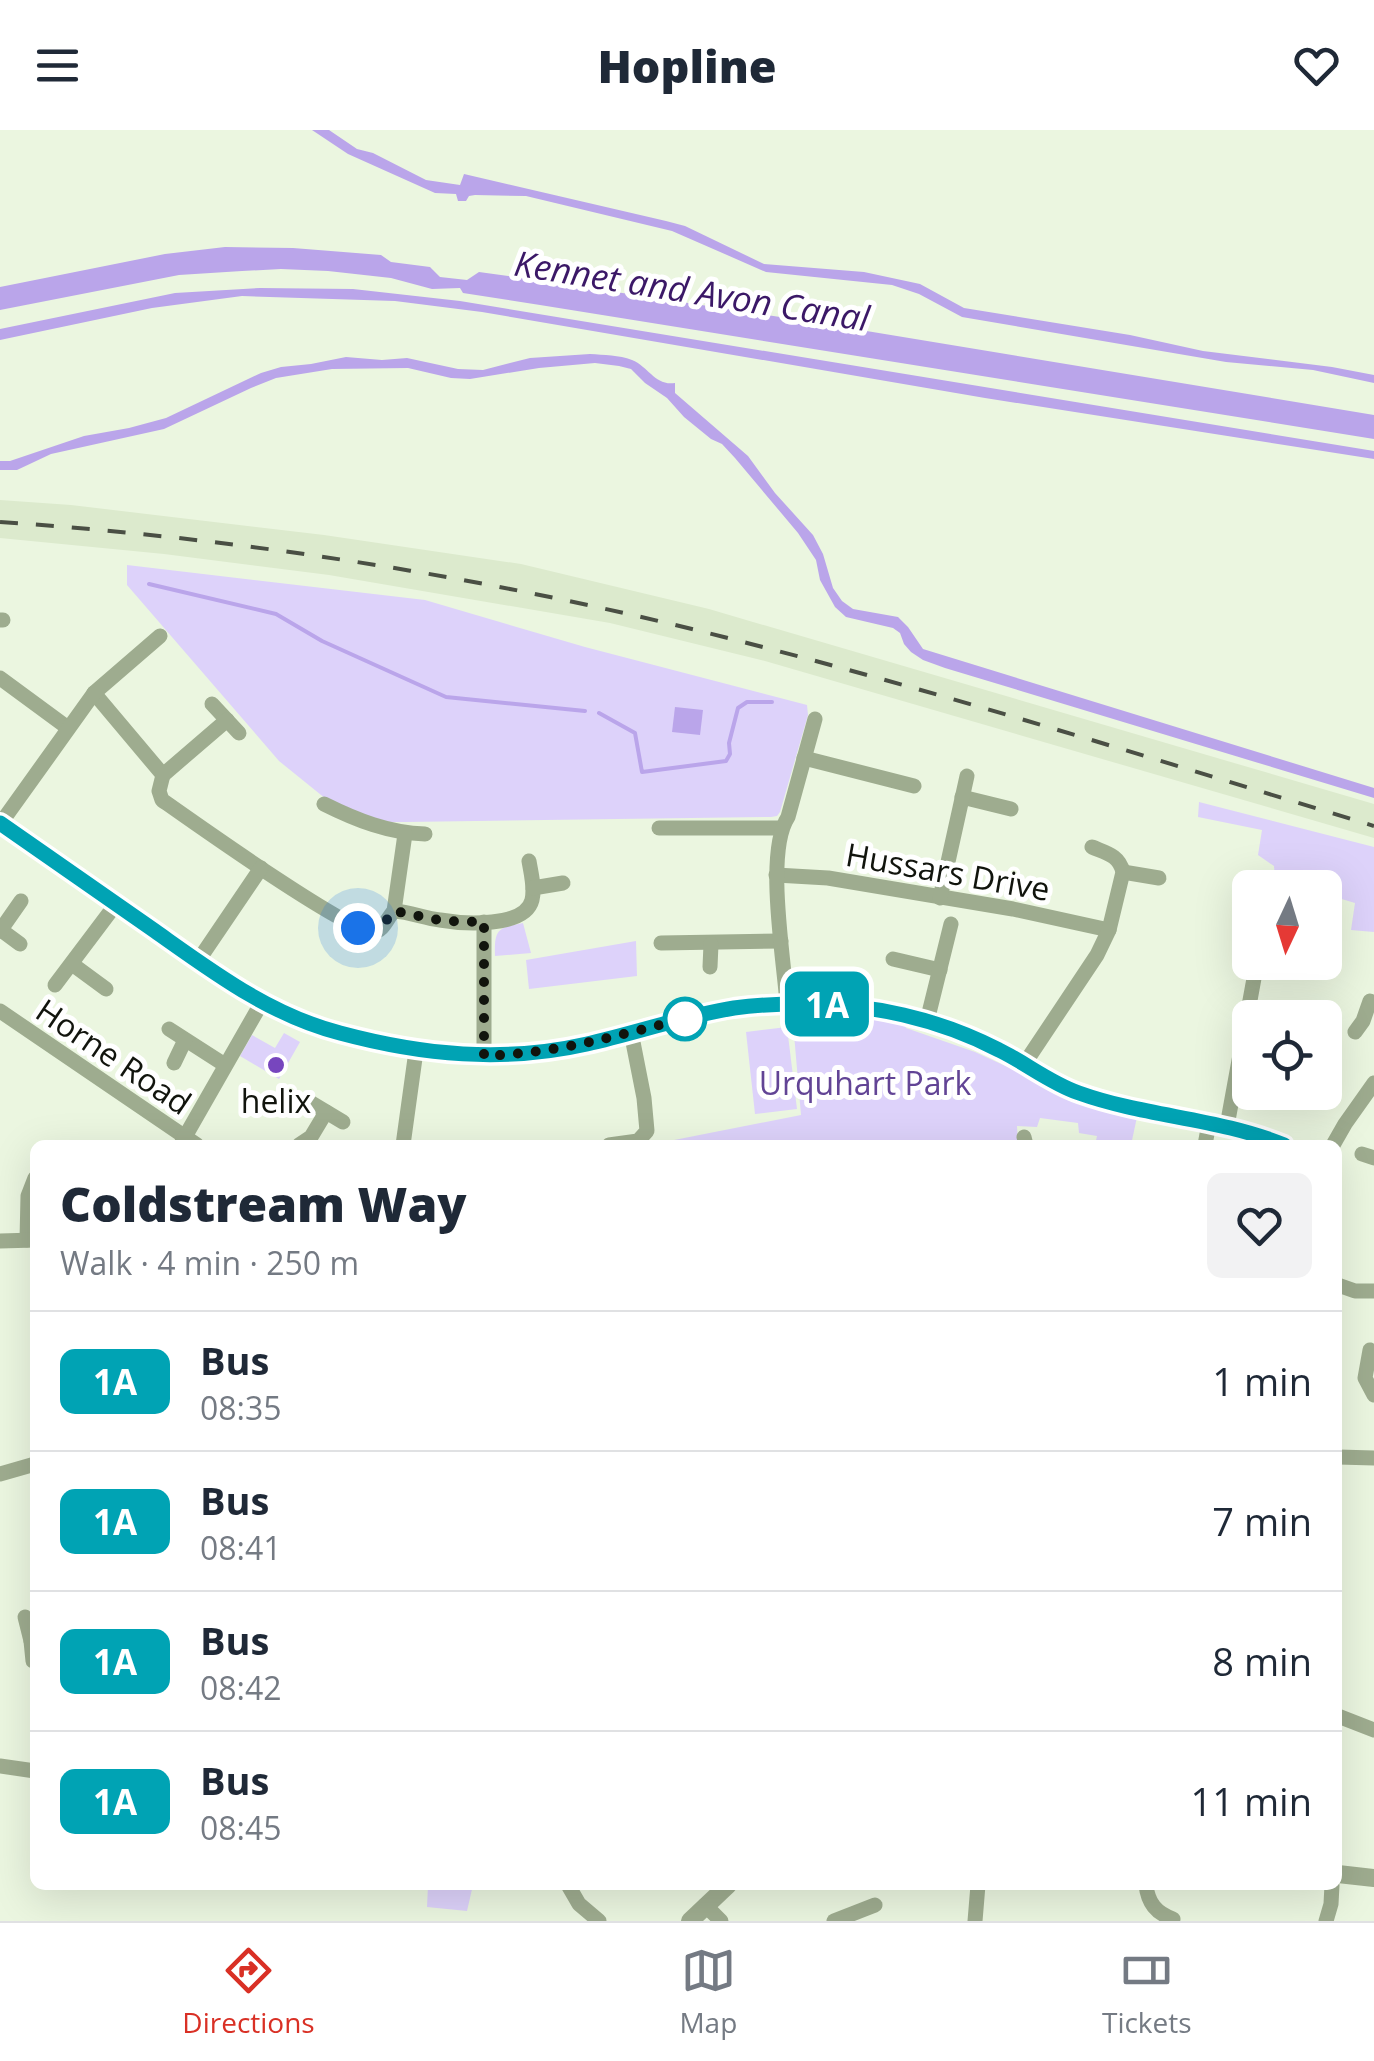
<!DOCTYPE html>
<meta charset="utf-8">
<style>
body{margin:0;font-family:"Open Sans",sans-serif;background:#f2f2f3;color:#1f2937;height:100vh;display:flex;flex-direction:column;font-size:38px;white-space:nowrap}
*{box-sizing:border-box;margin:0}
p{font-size:32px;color:#747a83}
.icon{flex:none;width:55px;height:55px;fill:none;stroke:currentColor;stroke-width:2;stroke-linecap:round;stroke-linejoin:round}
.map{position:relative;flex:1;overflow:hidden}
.panel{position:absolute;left:30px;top:1010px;width:1312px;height:750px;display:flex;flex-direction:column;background:#fff;border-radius:15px;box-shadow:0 10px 40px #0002}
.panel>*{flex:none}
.badge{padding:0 20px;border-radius:15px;font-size:35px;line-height:65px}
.needle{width:65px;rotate:184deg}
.controls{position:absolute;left:1232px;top:740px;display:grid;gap:20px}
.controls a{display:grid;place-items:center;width:110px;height:110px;border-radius:15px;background:#fff;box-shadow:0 10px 40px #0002;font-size:50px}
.you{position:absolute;width:50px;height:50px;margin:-25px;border:8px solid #fff;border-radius:50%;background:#1a73e8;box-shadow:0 0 0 15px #1a73e833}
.map>.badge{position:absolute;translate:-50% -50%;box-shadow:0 0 0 5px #fff}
.round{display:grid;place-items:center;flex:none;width:105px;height:105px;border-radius:15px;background:#f2f2f3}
.summary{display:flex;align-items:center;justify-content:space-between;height:170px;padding:0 30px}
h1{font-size:48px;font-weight:800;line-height:75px}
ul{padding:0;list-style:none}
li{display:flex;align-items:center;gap:30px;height:140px;padding:0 30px;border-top:2px solid #e0e1e3}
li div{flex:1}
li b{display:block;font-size:38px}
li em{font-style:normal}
li .badge{min-width:110px;font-weight:700;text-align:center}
header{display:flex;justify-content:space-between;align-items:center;height:130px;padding:0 30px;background:#fff;font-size:45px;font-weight:800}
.tabs{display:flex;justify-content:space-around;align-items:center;height:140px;border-top:2px solid #e0e1e3;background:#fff;font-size:28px;color:#747a83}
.tabs a{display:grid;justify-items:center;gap:5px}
.tabs .active{color:#d93025}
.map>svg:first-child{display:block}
.built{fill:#dceacd}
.green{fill:#ddd2fa}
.water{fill:#baa5ea}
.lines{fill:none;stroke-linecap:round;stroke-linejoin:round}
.stream{stroke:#baa5ea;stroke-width:4}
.minor{stroke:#9eac8f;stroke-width:15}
.tertiary{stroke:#9eac8f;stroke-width:18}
.rail{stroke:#4a4f44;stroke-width:4;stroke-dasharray:18 18;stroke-linecap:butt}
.line-casing{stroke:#fff;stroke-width:22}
.line{stroke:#00a3b4;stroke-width:15}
.walk{stroke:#11140d;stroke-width:10;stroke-dasharray:0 18}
.stop-dot{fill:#fff;stroke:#00a3b4;stroke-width:5}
.poi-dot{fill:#7746be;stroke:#fff;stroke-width:4}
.labels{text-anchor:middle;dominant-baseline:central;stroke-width:10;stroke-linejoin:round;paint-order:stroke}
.street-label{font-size:32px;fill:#11140d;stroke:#fff}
.park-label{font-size:32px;fill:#624495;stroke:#fff}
.poi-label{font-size:32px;fill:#11140d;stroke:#fff}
.water-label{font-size:35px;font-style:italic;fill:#3b1867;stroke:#fff}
</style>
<header><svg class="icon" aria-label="menu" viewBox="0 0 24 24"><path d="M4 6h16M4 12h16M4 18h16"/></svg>Hopline<svg class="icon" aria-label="heart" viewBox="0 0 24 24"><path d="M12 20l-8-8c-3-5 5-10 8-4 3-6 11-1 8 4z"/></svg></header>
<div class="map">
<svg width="1374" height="1791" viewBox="0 0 1374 1791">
<rect width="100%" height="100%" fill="#ebf6e0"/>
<polygon class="built" points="0,370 71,375 324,405 521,434 709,479 1374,674 1374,708 765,531 610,493 329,445 164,424 0,408"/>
<g class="green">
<polygon points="127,435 425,470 585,517 807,575 808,585 780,682 777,686 771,687 406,692 390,692 361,685 331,673 279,631 127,455"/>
<polygon points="1199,672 1374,717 1374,802 1351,800 1355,773 1325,764 1325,758 1302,757 1275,750 1274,736 1258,725 1262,700 1198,687"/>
<path d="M523,793L531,823L495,826C494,799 498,798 523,793Z"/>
<polygon points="636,811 637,846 529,859 526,830"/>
<polygon points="792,881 904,892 906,898 975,922 1023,944 1063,965 1137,987 1131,1015 1095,1015 1097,1006 1079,1003 1078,993 1040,988 1037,997 1017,996 1018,1015 659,1015 659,1013 801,985"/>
<polygon points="787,897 797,979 755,984 746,902"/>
<polygon points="284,903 300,912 279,949 240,926 252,905 275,918"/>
<polygon points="428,1755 473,1755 467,1781 427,1777"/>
</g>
<g class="water">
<polygon points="312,0 329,0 357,19 373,23 426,50 460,55 464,44 666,91 685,96 764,134 864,142 920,154 964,178 1130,205 1203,221 1332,237 1374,245 1374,253 1313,240 1226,232 962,187 919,164 892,155 766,142 672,101 526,66 475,65 469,66 466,71 458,71 456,64 435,63 348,24"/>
<polygon points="225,117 293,118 381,125 391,132 430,137 440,147 467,150 479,142 550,152 806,191 1374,285 1374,309 540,175 463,163 460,158 432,159 391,148 328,141 281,139 242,141 179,145 0,180 0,157 165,124"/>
<polygon points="260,158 353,159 460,171 1374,321 1374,329 985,268 482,182 395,171 242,166 152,178 0,210 0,199 175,163"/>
<path d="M590,224C604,225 619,225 632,230C649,237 655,256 675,253V263L748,326L775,363L813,405L823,424L833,458L842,471L853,479L898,487L908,497L923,519L1374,658V668L945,538L923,530L911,522L904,514L900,503L893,498L846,487L835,477L820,450L816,430L798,403L735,328L722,314L711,309L684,287L667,268L645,253L631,239L619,236L595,233L539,238L470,249L451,248L408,238L332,239L276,248L251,258L164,299L51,324L17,340H0V331H10L84,306L129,298L166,288L261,243L281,237L311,234L346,227L382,230L407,228L458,239L483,240L530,228Z"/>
<polygon points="675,577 703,580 700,605 672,602"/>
</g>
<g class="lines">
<g class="stream">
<polyline points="149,454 276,484 322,511 446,567 585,581"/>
<polyline points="599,583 635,603 642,642 726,631 730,624 729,613 738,578 747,572 772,572"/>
</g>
<g class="minor">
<polyline points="0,490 3,490"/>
<polyline points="0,548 68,598"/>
<path d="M94,563L163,645L159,661L162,670C189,689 352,805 373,802C384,801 387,788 394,781C410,782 424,788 440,790C463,794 525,798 532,770C535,758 531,743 529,731"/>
<polyline points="212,574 239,603"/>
<polyline points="804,628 914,656"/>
<polyline points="163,645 227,590"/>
<polyline points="962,667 1011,679"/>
<path d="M324,674C356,690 389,703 425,704"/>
<path d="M0,693C47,726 95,759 143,793C182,820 220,850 263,872C350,916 453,935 550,921C605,913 657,893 712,882C753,874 797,872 840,875C901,879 959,898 1013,927C1035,938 1055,955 1079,963C1146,987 1219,988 1284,1015"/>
<polyline points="1,693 94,563 160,506"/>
<polyline points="659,698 781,698"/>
<polyline points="1123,742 1159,748"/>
<polyline points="776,745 828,748 1013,779 1109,800"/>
<polyline points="533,758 563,753"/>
<polyline points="1270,758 1271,756"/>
<polyline points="940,768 967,646"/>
<polyline points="394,781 405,704"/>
<polyline points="484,792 484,925"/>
<polyline points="1,800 20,814"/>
<polyline points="0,801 21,771"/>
<polyline points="661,813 781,811"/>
<polyline points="893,829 940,840"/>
<polyline points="198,831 261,738"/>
<polyline points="72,834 106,859"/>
<polyline points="710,837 711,814"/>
<polyline points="55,855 116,774"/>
<path d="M787,874C784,829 765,722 788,687L815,589"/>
<polyline points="0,881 197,1015"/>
<polyline points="927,891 951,794"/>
<polyline points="169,899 225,935"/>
<polyline points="1355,902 1363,891 1370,871"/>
<polyline points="174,933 185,910"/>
<path d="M1025,933L1097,825L1109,800L1123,742C1119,725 1106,723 1092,717"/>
<polyline points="308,971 343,992"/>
<polyline points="1227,996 1257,832"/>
<polyline points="1024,1007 1026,1015"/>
<polyline points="182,1012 262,872"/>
<polyline points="299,1015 311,1007 326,982"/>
<polyline points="403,1015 416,921"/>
<polyline points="609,1015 638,1011 647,1001 644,968 631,902"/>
<polyline points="1205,1015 1209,993"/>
<polyline points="1333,1015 1345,994 1374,953"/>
<polyline points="1362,1024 1374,1028"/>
<polyline points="27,1110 28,1066 35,1048"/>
<polyline points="0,1111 35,1110"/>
<polyline points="1338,1155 1355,1161 1374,1161"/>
<polyline points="1370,1220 1365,1248 1374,1265"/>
<polyline points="1338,1327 1374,1328"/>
<polyline points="0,1344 35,1334"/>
<polyline points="25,1487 31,1511"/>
<polyline points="33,1531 31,1511 35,1510"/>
<polyline points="1338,1586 1374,1600"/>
<polyline points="0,1636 35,1641"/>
<polyline points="568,1755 579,1774 599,1791"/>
<path d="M1146,1755C1148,1773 1156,1783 1173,1789"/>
<polyline points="705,1775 721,1791"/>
<polyline points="834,1791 875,1775"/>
<polyline points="975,1791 978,1755"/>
<polyline points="1326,1791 1331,1774 1332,1755"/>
</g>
<g class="tertiary">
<polyline points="1338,1744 1374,1748"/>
<polyline points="690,1791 728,1755"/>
</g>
<path class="rail" d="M0,392C252,409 506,450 751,514C961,568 1167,633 1374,696"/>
</g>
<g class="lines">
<defs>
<path id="line" d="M0,693C52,729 103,765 155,801C213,842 270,885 340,903C422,925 503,933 587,914C636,903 684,886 734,878C756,875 779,874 802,874C870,873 939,889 999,920C1026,933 1050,953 1079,963C1146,987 1219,988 1284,1015"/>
</defs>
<use href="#line" class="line-casing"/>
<use href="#line" class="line"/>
<path class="walk" d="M358,798L365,802H377L394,781L444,791L484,792V926C558,923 616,906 687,888L685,889"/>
</g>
<circle class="stop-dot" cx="685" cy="889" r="20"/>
<circle class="poi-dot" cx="276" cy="935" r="10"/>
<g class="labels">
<g class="street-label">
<text transform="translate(948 741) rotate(10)">Hussars Drive</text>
<text transform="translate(114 926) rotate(34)">Horne Road</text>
</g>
<g class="park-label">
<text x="865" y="952">Urquhart Park</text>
</g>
<g class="poi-label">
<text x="276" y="970">helix</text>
</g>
<g class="water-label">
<text transform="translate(692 160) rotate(9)">Kennet and Avon Canal</text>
</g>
</g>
</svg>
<div class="controls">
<a><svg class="needle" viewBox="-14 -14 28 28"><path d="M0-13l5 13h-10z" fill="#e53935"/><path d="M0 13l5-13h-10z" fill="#747a83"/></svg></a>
<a><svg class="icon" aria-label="locate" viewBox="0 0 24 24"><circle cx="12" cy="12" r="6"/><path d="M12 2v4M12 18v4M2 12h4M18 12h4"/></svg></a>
</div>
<div class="you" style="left:358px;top:798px"></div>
<b class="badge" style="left:827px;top:874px;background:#00a3b4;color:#fff">1A</b>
<section class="panel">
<div class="summary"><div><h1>Coldstream Way</h1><p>Walk · 4 min · 250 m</p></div><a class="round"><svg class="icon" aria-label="heart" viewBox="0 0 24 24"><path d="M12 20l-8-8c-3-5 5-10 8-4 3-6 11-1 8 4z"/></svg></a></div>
<ul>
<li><span class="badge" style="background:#00a3b4;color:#fff">1A</span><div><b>Bus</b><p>08:35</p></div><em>1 min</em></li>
<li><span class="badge" style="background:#00a3b4;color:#fff">1A</span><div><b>Bus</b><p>08:41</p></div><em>7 min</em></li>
<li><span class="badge" style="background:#00a3b4;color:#fff">1A</span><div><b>Bus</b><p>08:42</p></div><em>8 min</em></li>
<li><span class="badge" style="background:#00a3b4;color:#fff">1A</span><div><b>Bus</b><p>08:45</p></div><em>11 min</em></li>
</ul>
</section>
</div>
<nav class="tabs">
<a class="active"><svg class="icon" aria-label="directions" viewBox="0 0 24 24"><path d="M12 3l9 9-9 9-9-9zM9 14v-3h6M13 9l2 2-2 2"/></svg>Directions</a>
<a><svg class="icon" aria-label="map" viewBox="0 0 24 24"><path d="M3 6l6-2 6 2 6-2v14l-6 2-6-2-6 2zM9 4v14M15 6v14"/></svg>Map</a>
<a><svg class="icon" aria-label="tickets" viewBox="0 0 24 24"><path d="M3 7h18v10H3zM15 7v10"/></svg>Tickets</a>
</nav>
